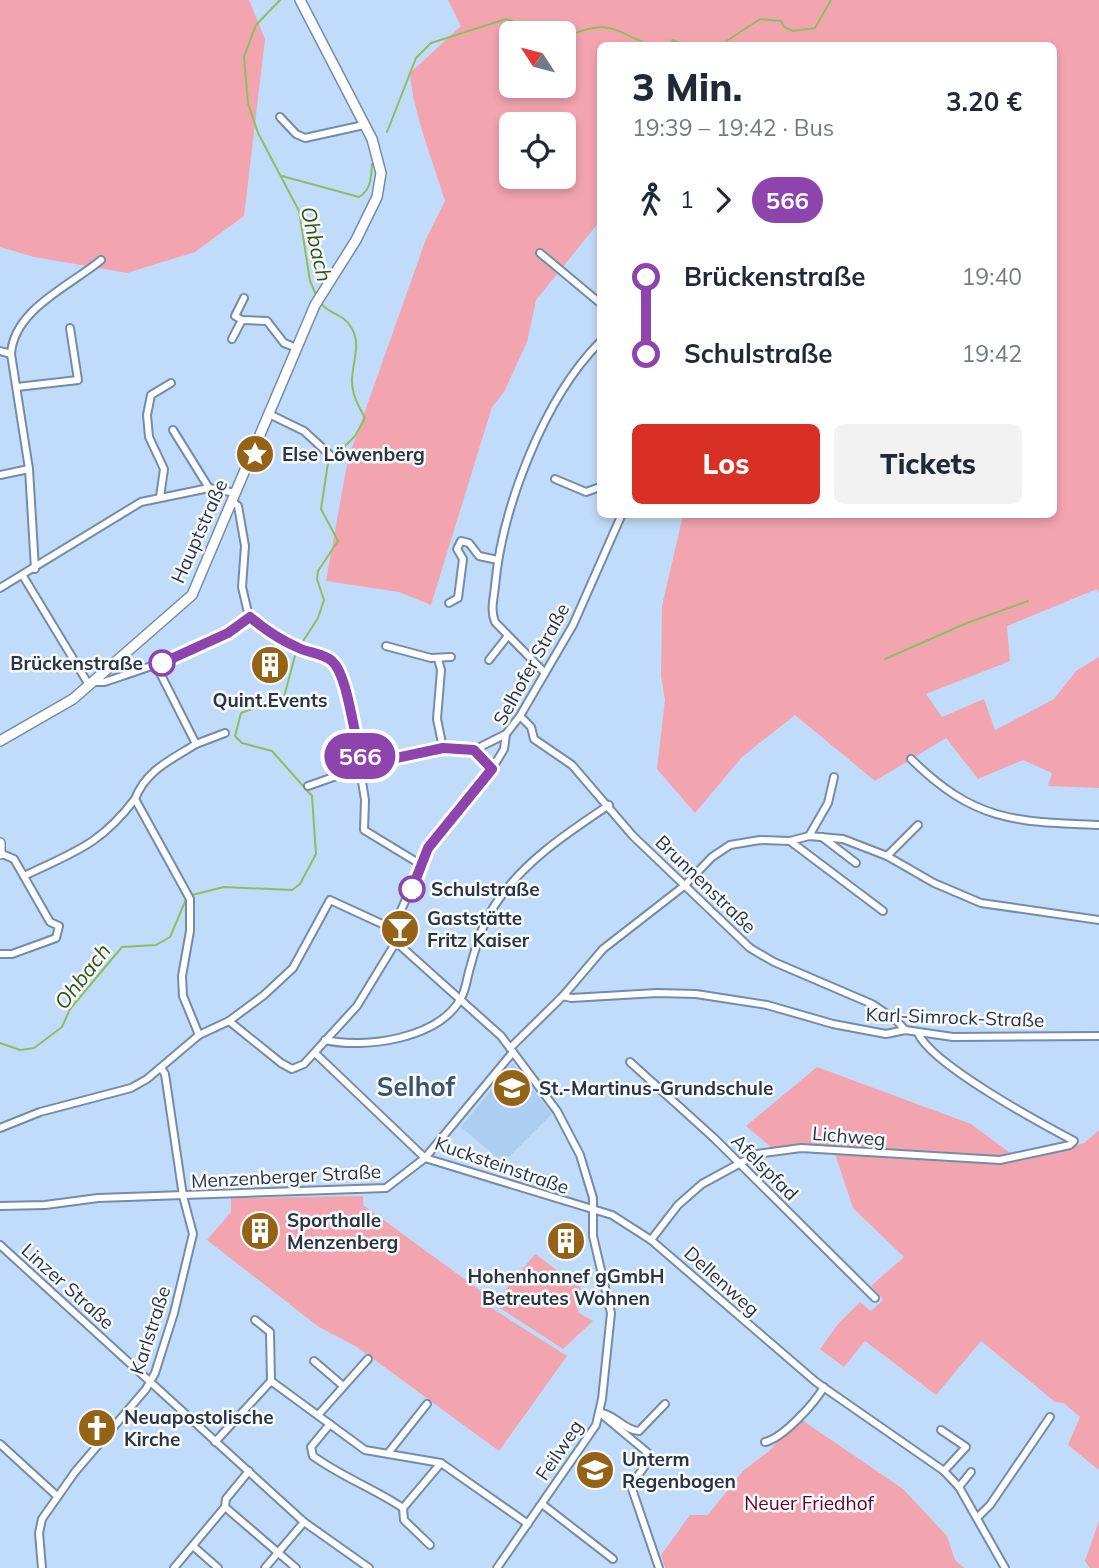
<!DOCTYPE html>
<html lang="de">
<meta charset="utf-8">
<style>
body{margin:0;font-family:Mulish,sans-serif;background:#f2f2f3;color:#1f2937;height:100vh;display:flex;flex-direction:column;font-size:26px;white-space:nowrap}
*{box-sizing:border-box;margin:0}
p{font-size:23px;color:#747a83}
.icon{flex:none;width:38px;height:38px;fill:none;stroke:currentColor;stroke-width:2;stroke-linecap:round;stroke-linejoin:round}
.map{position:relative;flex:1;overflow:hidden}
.drawer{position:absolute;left:597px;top:42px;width:460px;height:476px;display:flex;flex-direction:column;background:#fff;border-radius:10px;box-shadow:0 4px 10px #0003}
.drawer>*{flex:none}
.badge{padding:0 14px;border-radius:23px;font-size:24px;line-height:46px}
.needle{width:46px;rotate:306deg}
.controls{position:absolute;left:499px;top:21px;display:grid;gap:14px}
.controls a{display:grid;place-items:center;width:77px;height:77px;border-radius:10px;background:#fff;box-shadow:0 4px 10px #0003;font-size:35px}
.map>.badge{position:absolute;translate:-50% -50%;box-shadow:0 0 0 4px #fff}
.legs{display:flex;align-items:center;gap:10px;height:77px;padding:0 35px;font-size:23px}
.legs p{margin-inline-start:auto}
.summary{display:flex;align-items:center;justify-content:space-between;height:119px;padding:0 35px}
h1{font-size:38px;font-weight:800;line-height:52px}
.action{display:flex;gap:14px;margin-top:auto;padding:14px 35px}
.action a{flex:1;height:80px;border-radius:10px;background:#d93025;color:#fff;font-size:28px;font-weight:800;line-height:80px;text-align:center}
.action a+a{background:#f2f2f3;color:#1f2937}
ul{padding:0 35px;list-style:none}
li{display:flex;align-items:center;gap:24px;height:77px;font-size:26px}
li i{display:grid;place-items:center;width:10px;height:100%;margin:0 9px;background:currentColor}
li i::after{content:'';width:18px;height:18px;margin:-9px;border:5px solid;border-radius:50%;background:#fff}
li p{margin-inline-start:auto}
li:first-child i{background:linear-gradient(#0000 50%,currentColor 0)}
li:last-child i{background:linear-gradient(currentColor 50%,#0000 0)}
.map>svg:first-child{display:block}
.built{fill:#aecef1}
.green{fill:#f3a5af;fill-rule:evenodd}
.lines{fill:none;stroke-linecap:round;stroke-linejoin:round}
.stream{stroke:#8dbf5f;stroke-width:2}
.minor-casing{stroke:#738ca8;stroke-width:10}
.secondary-casing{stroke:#738ca8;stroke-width:12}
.minor{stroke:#fff;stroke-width:6}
.secondary{stroke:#fff;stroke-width:9}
.line-1-casing{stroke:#fff;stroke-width:16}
.line-1{stroke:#8e44ad;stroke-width:10}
.stop-1-dot{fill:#fff;stroke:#8e44ad;stroke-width:3.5}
.labels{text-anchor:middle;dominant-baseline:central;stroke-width:5;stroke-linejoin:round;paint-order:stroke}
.poi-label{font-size:19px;font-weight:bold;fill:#2a3541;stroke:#f7fafd;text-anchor:start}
.street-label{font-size:19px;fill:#2a3541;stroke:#f7fafd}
.stop-label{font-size:19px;font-weight:bold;fill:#2a3541;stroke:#f7fafd;text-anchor:end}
.park-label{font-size:19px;fill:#680022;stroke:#f7fafd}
.water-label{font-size:21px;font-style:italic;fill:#355411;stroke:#f7fafd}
.district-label{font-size:26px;font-weight:bold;fill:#3b526b;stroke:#f7fafd}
</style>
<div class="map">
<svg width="1099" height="1568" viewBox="0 0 1099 1568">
<rect width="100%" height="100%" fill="#c1dbfa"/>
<polygon class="built" points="513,1063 552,1114 503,1163 461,1127"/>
<g class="green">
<polygon points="0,0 249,0 265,39 244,216 195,252 127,273 34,257 0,247"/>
<path d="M448,0H1099V593L1097,589L1007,626L1010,661L926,694L942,717L984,699L995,730L1054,699L1076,671L1099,657V788L1048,786L1052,773L1023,760L978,779L946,738L875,781L795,715L742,757L695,813L657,769L665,700L661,676L662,606L683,515L1054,514V46H600V221L536,300L527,342L504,392L492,407L431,605L399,592L326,581L348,459L426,239L445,201C433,161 413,113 410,73L461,26ZM511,33H564V86H511ZM511,124H564V177H511Z"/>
<polygon points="817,1067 971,1124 1021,1161 1084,1143 1099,1130 1099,1470 1068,1445 1080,1417 1064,1403 1055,1402 981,1341 936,1395 865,1341 844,1367 820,1349 838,1324 860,1302 871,1311 883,1300 871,1286 904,1257 853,1208 833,1148 771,1147 746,1126"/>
<polygon points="363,1196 363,1205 489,1297 485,1304 567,1356 499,1451 357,1347 319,1327 207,1240 231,1212 231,1198"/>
<polygon points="535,1254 581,1288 574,1300 579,1313 593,1321 563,1349 494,1304"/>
<polygon points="799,1418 903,1489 947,1536 955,1560 964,1568 665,1568 661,1555 690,1515 708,1515 743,1471 769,1451"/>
<polygon points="1099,1521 1099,1568 1090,1568 1085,1561"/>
</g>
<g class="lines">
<g class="stream">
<polyline points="280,0 256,25 244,57 248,103 258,133 299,211 310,281 316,295"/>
<path d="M564,38C604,19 611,27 650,46"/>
<polyline points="669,46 673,40 684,46"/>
<polyline points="719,46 760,19 781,21 784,27 793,31 815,28 831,0"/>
<polyline points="387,132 416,58 431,43 506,19 549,33"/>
<path d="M282,176L359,197C371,190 371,178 372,164"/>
<polyline points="885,659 967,623 1028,601"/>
<path d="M192,895L224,887L292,890L300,884L316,854L312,796L272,751L242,743L235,736L241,713L284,697L296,652L318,618L324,600L317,579L318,571L338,541L321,509L328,463L355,436L365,418C359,407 352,395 352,381C352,362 362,345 351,327C344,314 328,314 321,303"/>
<polyline points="0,1043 20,1050 34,1048 62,1027 70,1009 122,947 156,945 170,937 187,897"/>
</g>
<defs>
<g id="minor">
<polyline points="280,117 296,134 305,138 364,125"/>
<polyline points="540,253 600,303"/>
<polyline points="244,298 235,316 242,320 267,321 284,343 297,348"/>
<polyline points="232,339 242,320"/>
<polyline points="0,351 11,354"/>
<polyline points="17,387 78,380 70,328"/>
<polyline points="269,414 304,431 330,455"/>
<polyline points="173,430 209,488"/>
<polyline points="0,475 29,469"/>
<polyline points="555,479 586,492 600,487"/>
<polyline points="160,497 164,469 149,437 147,415 151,395 171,383"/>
<polyline points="233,502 238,506 245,546 242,587 249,617"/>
<path d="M35,569L29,469L11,354C14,309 70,286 101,260"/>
<polyline points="23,576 89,685"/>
<polyline points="0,588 141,502 209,488 236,493"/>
<polyline points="449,603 458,598 463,559 457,549 461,541 469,543 479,556 498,560"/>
<polyline points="249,617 297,647 328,658 339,669 355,744 364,765"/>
<polyline points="386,646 431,658 451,657"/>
<polyline points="438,659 441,670 437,719 443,748"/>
<polyline points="489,660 507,637"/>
<path d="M156,665L196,744C171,760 146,770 135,799L190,899V931L182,976L183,996L199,1035"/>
<path d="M545,673L495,622C490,609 494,599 495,586C502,508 544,398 600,342"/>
<path d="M95,682H104C155,665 206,650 249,617"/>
<polyline points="520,716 531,727 534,739 572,765 633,836 750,948 774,962 872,1004 897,1021 905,1030"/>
<polyline points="196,744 225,733"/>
<polyline points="474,750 506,734"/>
<path d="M911,759C974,821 1014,822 1099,825"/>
<path d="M364,765C390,759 447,740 472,750C480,753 486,763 492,769"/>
<polyline points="360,769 365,800 364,830 420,864"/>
<polyline points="308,786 362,767"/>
<polyline points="809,836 828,803 834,777"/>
<polyline points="822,837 856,863"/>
<polyline points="790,841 883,911"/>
<polyline points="887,856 918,825"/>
<path d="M24,876C74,852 100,845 135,799"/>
<polyline points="393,929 396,942 501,1036 557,1111 580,1155 593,1198 593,1236 611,1313 602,1399 596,1425 497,1568"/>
<polyline points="393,929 428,848 492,769 504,749 506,734 520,716 573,625 622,514"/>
<polyline points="0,954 12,954 56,938 59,926 50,922 14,859 0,853"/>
<polyline points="563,996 571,998 657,993 696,994 767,1005 833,1024 886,1034 905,1030 953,1037 1099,1036"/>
<polyline points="229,1021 281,1063 292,1069 304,1064 357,1006 396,942"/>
<path d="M325,1040C365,1049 439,1039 461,998C466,990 467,977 470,968C477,942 483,921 499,899C527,859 569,832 609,805"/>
<polyline points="510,1048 563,996 603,949 684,886 712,857 730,845 760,840 790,841 809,836 843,839 887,856 934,883 981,903 1099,920"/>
<polyline points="315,1053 425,1158 612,1215 651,1240 816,1382 944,1471 959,1487 1005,1568"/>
<polyline points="630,1062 714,1138 875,1298"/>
<polyline points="0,1128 40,1112 131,1088 147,1079 199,1035 229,1021 264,995 293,968 330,900 393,929"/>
<polyline points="0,1206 45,1205 98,1198 386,1188 425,1158 513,1052"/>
<path d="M651,1240L678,1205L702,1184L757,1154L801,1148L1000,1160L1070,1145L1074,1141C1040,1123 931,1064 918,1033"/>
<polyline points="0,1245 304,1522 369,1568"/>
<polyline points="255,1320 270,1332 271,1381"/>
<polyline points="314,1361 342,1385"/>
<polyline points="600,1413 648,1453 648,1461 631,1486 659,1568"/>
<path d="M602,1413C616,1416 626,1431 639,1431L665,1404"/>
<polyline points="319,1414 368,1359"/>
<path d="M330,1424L311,1447L313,1456C342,1477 373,1488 403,1508L441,1463"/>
<polyline points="941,1430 966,1447 944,1471"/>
<polyline points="215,1442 271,1381 365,1450 441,1463 528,1524"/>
<path d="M765,1442C783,1438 814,1404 824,1387"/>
<polyline points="0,1444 57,1496"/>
<polyline points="389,1452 427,1404"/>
<polyline points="959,1487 971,1472"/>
<polyline points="542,1504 613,1559"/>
<polyline points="225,1507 296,1568"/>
<polyline points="403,1508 404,1520 430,1545"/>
<polyline points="977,1518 990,1505 1050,1417"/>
<polyline points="193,1546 218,1568"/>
<polyline points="42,1568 39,1533 42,1519 75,1472 146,1389 155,1373 174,1313 193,1234 183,1196 165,1074 161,1068"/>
<polyline points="174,1568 225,1507 226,1499 249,1471"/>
<polyline points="265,1568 304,1522"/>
</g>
<g id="secondary">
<polyline points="0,741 73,699 192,595 315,305 356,240 377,197 381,173 372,139 300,0"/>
<polyline points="0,843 0,854"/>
</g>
</defs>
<use href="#minor" class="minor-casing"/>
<use href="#secondary" class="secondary-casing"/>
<use href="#minor" class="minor"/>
<use href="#secondary" class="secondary"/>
</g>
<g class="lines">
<defs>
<path id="line-1" d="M162,663L228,633L250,617C264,629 284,642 301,649C311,653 324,654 332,661C349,676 353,739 364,765L443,748L474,750L492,769L428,848L412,889"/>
</defs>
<use href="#line-1" class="line-1-casing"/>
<use href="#line-1" class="line-1"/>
</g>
<defs>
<symbol id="sight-disc" viewBox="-11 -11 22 22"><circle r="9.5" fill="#956315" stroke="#f7fafd"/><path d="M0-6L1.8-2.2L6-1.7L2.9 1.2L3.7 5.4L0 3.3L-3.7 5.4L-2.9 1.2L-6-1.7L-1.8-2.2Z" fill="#fff"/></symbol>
<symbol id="building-disc" viewBox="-11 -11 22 22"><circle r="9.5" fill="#956315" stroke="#f7fafd"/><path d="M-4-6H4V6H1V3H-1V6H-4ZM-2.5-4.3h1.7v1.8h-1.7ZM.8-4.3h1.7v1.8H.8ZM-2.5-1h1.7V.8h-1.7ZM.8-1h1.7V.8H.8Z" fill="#fff"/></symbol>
<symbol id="bar-disc" viewBox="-11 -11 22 22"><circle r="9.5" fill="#956315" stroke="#f7fafd"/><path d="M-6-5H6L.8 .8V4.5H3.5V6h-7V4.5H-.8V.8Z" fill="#fff"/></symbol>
<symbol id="school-disc" viewBox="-11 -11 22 22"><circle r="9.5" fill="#956315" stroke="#f7fafd"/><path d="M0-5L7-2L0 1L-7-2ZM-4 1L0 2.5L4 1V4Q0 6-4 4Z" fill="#fff"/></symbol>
<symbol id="church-disc" viewBox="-11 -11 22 22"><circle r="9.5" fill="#956315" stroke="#f7fafd"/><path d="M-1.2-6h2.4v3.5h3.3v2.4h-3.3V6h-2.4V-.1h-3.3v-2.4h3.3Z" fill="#fff"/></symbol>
</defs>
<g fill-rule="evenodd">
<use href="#sight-disc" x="233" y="432" width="44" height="44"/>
<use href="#building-disc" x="248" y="643" width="44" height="44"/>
<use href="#bar-disc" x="378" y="907" width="44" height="44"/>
<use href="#school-disc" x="490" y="1066" width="44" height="44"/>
<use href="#building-disc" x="238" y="1209" width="44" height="44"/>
<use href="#building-disc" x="544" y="1219" width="44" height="44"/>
<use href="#church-disc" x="75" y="1406" width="44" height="44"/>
<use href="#school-disc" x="573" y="1448" width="44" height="44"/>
</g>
<g class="stop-1-dot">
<circle cx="162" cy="663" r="12"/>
<circle cx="412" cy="889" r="12"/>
</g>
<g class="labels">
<g class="poi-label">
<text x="282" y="454">Else Löwenberg</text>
<text x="270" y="700" text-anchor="middle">Quint.Events</text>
<text x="427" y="918">Gaststätte<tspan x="427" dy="22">Fritz Kaiser</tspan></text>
<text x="539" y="1088">St.-Martinus-Grundschule</text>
<text x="287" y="1220">Sporthalle<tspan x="287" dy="22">Menzenberg</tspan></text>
<text x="566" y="1276" text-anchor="middle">Hohenhonnef gGmbH<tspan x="566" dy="22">Betreutes Wohnen</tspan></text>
<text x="124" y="1417">Neuapostolische<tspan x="124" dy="22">Kirche</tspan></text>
<text x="622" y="1459">Unterm<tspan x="622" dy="22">Regenbogen</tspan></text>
</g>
<g class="street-label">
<text transform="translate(199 531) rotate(-66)">Hauptstraße</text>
<text transform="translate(531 664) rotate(-61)">Selhofer Straße</text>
<text transform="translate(706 884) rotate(44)">Brunnenstraße</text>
<text transform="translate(955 1017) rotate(2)">Karl-Simrock-Straße</text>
<text transform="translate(849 1136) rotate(5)">Lichweg</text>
<text transform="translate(502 1165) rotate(19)">Kucksteinstraße</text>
<text transform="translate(765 1167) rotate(45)">Afelspfad</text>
<text transform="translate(286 1176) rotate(-3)">Menzenberger Straße</text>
<text transform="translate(722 1281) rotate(42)">Dellenweg</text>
<text transform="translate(68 1286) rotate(42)">Linzer Straße</text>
<text transform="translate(150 1330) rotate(-72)">Karlstraße</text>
<text transform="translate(559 1450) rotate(-56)">Feilweg</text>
</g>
<g class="stop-label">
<text x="143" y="663">Brückenstraße</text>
<text x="431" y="889" text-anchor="start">Schulstraße</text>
</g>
<g class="park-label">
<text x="809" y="1503">Neuer Friedhof</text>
</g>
<g class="water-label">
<text transform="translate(317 244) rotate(77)">Ohbach</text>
<text transform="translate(82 976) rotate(-52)">Ohbach</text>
</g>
<g class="district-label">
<text x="416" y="1086">Selhof</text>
</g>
</g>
</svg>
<div class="controls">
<a><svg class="needle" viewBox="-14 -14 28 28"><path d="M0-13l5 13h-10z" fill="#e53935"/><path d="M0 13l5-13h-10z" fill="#747a83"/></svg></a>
<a><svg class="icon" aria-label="locate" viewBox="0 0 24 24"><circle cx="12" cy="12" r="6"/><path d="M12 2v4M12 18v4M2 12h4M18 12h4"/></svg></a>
</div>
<b class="badge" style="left:360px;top:756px;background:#8e44ad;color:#fff">566</b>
<section class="drawer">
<div class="summary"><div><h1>3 Min.</h1><p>19:39 – 19:42 · Bus</p></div><b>3.20 €</b></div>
<div class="legs"><svg class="icon" aria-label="walk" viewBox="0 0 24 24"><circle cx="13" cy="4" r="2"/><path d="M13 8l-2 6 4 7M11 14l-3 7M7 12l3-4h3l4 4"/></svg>1<svg class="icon" aria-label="forward" viewBox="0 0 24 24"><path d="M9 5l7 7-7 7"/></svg><b class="badge" style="background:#8e44ad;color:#fff">566</b></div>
<ul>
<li><i style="color:#8e44ad"></i><b>Brückenstraße</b><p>19:40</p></li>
<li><i style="color:#8e44ad"></i><b>Schulstraße</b><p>19:42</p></li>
</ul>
<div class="action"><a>Los</a><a>Tickets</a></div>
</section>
</div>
